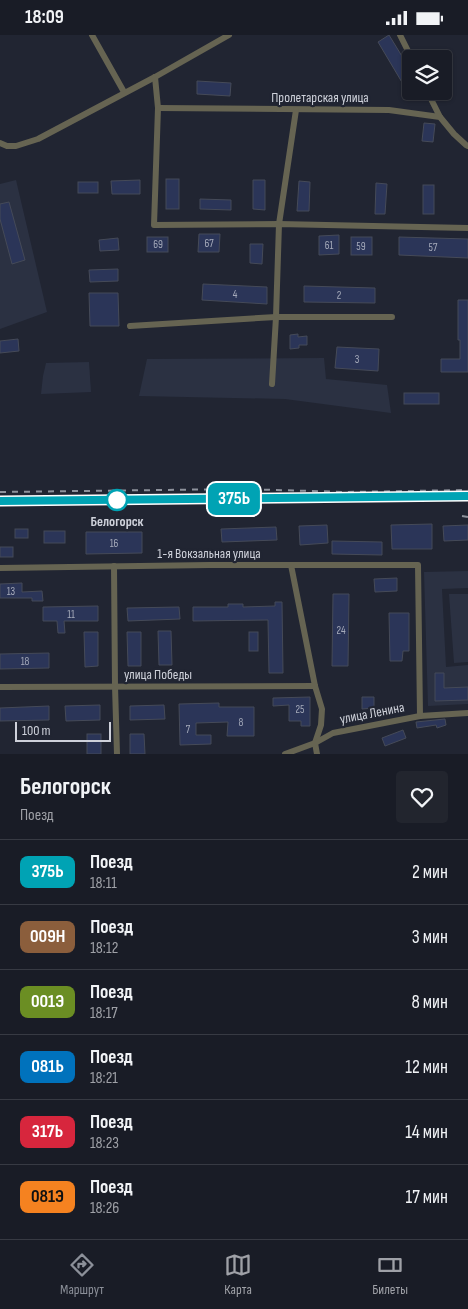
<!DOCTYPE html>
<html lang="ru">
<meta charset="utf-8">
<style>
body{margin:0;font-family:"Sofia Sans Condensed",sans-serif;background:#22252e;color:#f1f3f6;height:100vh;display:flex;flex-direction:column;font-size:19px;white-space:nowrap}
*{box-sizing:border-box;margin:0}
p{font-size:16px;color:#9fa1a7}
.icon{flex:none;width:28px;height:28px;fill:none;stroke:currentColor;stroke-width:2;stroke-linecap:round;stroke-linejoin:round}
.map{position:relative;height:719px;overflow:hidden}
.panel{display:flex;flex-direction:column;background:#191c26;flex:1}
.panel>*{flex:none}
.badge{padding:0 10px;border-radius:8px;font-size:18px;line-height:32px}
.buttons{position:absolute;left:402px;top:15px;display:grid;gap:10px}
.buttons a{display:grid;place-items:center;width:50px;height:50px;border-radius:5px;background:#191c26;box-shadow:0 1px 4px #0004,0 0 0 1px #373a43;font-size:25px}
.scale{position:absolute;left:15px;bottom:12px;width:96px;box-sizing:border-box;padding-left:5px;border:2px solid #ced1da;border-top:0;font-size:14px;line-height:18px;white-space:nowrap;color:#ced1da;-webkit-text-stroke:4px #212532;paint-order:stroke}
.map>.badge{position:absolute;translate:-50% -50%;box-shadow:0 0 0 2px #fff}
.round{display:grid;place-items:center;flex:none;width:52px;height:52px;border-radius:5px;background:#22252e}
.headline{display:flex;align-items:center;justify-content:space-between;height:85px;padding:0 20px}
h1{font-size:24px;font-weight:700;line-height:38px}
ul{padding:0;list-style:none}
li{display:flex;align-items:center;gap:15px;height:65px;padding:0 20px;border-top:1px solid #373a43}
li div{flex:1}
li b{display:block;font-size:19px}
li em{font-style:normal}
li .badge{min-width:55px;font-weight:700;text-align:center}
.status{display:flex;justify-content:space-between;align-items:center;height:35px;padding:0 25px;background:#191c26;direction:ltr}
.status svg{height:14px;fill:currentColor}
.menu{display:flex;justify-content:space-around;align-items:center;height:70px;border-top:1px solid #373a43;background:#191c26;font-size:14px;color:#9fa1a7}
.menu a{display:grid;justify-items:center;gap:2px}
.menu .selected{color:#8c9099}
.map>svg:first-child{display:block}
.built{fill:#2b3142}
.building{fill:#2b3558;stroke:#454a58}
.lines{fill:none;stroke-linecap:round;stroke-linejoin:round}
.minor{stroke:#666452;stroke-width:6}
.rail{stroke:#8e929c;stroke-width:2;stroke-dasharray:6 6;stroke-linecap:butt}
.line-casing{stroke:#fff;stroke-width:11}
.line{stroke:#00a3b4;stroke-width:8}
.stop-dot{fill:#fff;stroke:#00a3b4;stroke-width:2.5}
.labels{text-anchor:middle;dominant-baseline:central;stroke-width:4.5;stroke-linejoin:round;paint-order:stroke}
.number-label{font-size:11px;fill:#a5aaba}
.street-label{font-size:14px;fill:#ced1da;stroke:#212532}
.stop-label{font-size:14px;font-weight:bold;fill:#ced1da;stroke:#212532}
</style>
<div class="status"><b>18:09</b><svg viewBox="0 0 49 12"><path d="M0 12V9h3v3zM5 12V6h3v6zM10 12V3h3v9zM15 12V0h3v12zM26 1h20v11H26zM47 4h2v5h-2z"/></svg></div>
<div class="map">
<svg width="468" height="719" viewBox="0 0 468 719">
<rect width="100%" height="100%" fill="#212532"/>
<g class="built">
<polygon points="16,145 47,277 0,294 0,149"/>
<polygon points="324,323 326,344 387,350 391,378 285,364 139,361 147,324"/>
<polygon points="89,327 91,357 41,359 43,341 46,328"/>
<polygon points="468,536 468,553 442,554 446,632 468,630 468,669 428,671 424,537"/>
<polygon points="449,559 468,559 468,627 454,628"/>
</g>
<g class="building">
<polygon points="389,0 411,36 411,44 403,49 378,7"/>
<polygon points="197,46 231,48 230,61 197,59"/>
<polygon points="424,88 435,89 433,107 422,106"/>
<rect x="166" y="144" width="13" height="30"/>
<polygon points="140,145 140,159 112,159 111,146"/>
<polygon points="253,145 265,145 265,175 253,174"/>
<polygon points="299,146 310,147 309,176 297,176"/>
<rect x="78" y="147" width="20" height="11"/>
<polygon points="376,148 387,149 385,179 375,179"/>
<rect x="423" y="150" width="11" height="29"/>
<polygon points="200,164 231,165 231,175 200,174"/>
<polygon points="9,167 25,225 12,229 0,184 0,169"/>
<polygon points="199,199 220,199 219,217 198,217"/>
<polygon points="339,200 339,219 319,220 319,201"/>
<rect x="147" y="202" width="21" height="15"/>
<rect x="351" y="202" width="21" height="18"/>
<polygon points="399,202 468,204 468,223 399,220"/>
<polygon points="118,203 119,215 100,216 99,205"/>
<polygon points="250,209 263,209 262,229 250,228"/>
<polygon points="118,234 118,246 90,247 89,235"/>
<polygon points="203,249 267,252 267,269 202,265"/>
<polygon points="304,251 375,253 375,268 304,267"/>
<polygon points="89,258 118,258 119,291 90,291"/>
<polygon points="458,265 468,265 468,337 441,337 441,324 460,324 460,305 458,305"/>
<polygon points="298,299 298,302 307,301 307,310 299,310 299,313 290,314 290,300"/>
<polygon points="18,304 19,316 0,318 0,306"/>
<polygon points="337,312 379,314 378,336 335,333"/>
<rect x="404" y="358" width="35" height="11"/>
<polygon points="432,489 432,514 392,514 391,490"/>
<polygon points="327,490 328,508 300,510 299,491"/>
<polygon points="468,490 468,505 444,506 443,491"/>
<polygon points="276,492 277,505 222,507 221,494"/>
<rect x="15" y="494" width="13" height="9"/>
<rect x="44" y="496" width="21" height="12"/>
<polygon points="86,497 142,497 142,518 86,519"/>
<polygon points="332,506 382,507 382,520 332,519"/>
<rect x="0" y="512" width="13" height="10"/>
<polygon points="397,543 397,556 375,557 374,544"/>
<polygon points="22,548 22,557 42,556 43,566 32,566 32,563 0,563 0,549"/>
<polygon points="333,559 349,559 348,631 332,631"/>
<polygon points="275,567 282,567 283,638 269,638 268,585 193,586 193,572 228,572 228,569 243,569 243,572 275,571"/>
<polygon points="98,571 98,586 64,586 65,598 58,598 57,586 43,586 43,572"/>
<polygon points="179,572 180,584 128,586 127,573"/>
<polygon points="389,578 409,578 409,616 403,616 402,626 390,626"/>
<polygon points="158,596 171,596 172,630 159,630"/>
<polygon points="84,597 98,597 98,631 85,632"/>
<polygon points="127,597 141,597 141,631 128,631"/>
<rect x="249" y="597" width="9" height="19"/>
<polygon points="49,618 49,633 0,634 0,619"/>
<polygon points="435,638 444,638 444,653 468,652 468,665 435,666"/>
<polygon points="310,662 310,691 301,691 301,686 289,686 289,670 273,671 273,663"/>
<polygon points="362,662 374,662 374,673 362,674"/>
<polygon points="219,668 219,672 254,672 254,701 227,701 228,687 196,688 196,700 211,700 211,709 180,710 179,669"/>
<polygon points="100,670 100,685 66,686 65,671"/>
<polygon points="164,670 165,684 130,685 130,671"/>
<polygon points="49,671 49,685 0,686 0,673"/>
<polygon points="445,684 446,690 437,693 436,690 417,693 416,687"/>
<polygon points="403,695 406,703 385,711 382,703"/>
<rect x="87" y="699" width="14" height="20"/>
<polygon points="130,699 144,699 145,719 130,719"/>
</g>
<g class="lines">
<g class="minor">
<polyline points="92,0 124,57"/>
<polyline points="400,0 412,24"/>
<polyline points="155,42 158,73 154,190 279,189 468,193"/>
<polyline points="427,56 440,82"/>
<polyline points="158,73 389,75 440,82 454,99 466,110 468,111"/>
<polyline points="0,108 7,111 16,111 38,104 155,42 229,0"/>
<polyline points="130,291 276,282 392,282"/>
<polyline points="272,349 276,282 279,189 296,75"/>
<polyline points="291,530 315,651 322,674 321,690 315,708 317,719"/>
<polyline points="114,531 115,651 117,719"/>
<polyline points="0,533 209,530 418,530 420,681"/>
<polyline points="0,652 315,651"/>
<polyline points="285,719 315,708 333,698 420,681 468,678"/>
</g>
<g class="rail">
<polyline points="0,457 242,454 346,457 468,455"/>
<polyline points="0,466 308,463"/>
<polyline points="462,481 468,482"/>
</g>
</g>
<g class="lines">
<defs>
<polyline id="line" points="0,466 468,461"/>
</defs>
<use href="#line" class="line-casing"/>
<use href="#line" class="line"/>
</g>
<circle class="stop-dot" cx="117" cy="465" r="10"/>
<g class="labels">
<g class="number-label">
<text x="209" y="208">67</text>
<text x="158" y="209">69</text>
<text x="329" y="210">61</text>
<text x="361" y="211">59</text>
<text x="433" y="212">57</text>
<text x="235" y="259">4</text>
<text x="339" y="260">2</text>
<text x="357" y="324">3</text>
<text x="114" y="508">16</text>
<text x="11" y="556">13</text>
<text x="71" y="579">11</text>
<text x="341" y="595">24</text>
<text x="25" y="626">18</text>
<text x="300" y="674">25</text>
<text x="241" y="687">8</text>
<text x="188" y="694">7</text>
</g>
<g class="street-label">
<text x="320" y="62">Пролетарская улица</text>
<text x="209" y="518">1-я Вокзальная улица</text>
<text x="158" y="639">улица Победы</text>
<text transform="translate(372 678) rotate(-11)">улица Ленина</text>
</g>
<g class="stop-label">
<text x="117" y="486">Белогорск</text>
</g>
</g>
</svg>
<div class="buttons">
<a><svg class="icon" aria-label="layers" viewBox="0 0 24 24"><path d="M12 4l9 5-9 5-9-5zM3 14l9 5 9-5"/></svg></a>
</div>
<div class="scale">100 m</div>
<b class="badge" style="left:234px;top:464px;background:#00a3b4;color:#fff">375Ь</b>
</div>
<section class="panel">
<div class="headline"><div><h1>Белогорск</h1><p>Поезд</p></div><a class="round"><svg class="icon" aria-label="heart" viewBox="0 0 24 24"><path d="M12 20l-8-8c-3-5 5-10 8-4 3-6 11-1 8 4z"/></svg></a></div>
<ul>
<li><span class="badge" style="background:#00a3b4;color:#fff">375Ь</span><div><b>Поезд</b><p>18:11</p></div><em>2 мин</em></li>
<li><span class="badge" style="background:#8b5e3c;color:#fff">009Н</span><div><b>Поезд</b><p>18:12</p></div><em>3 мин</em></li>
<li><span class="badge" style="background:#6b8e23;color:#fff">001Э</span><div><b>Поезд</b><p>18:17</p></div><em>8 мин</em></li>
<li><span class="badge" style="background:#0072bc;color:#fff">081Ь</span><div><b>Поезд</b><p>18:21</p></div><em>12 мин</em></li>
<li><span class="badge" style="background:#d7263d;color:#fff">317Ь</span><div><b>Поезд</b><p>18:23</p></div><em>14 мин</em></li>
<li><span class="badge" style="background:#f58220;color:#111">081Э</span><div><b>Поезд</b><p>18:26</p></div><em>17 мин</em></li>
</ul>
</section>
<nav class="menu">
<a class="selected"><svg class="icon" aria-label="directions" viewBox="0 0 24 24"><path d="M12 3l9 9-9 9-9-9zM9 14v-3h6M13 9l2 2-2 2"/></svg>Маршрут</a>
<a><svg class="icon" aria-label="map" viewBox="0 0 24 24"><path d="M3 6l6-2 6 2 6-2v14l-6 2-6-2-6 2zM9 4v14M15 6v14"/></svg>Карта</a>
<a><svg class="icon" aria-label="tickets" viewBox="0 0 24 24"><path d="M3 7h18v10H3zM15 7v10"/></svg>Билеты</a>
</nav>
